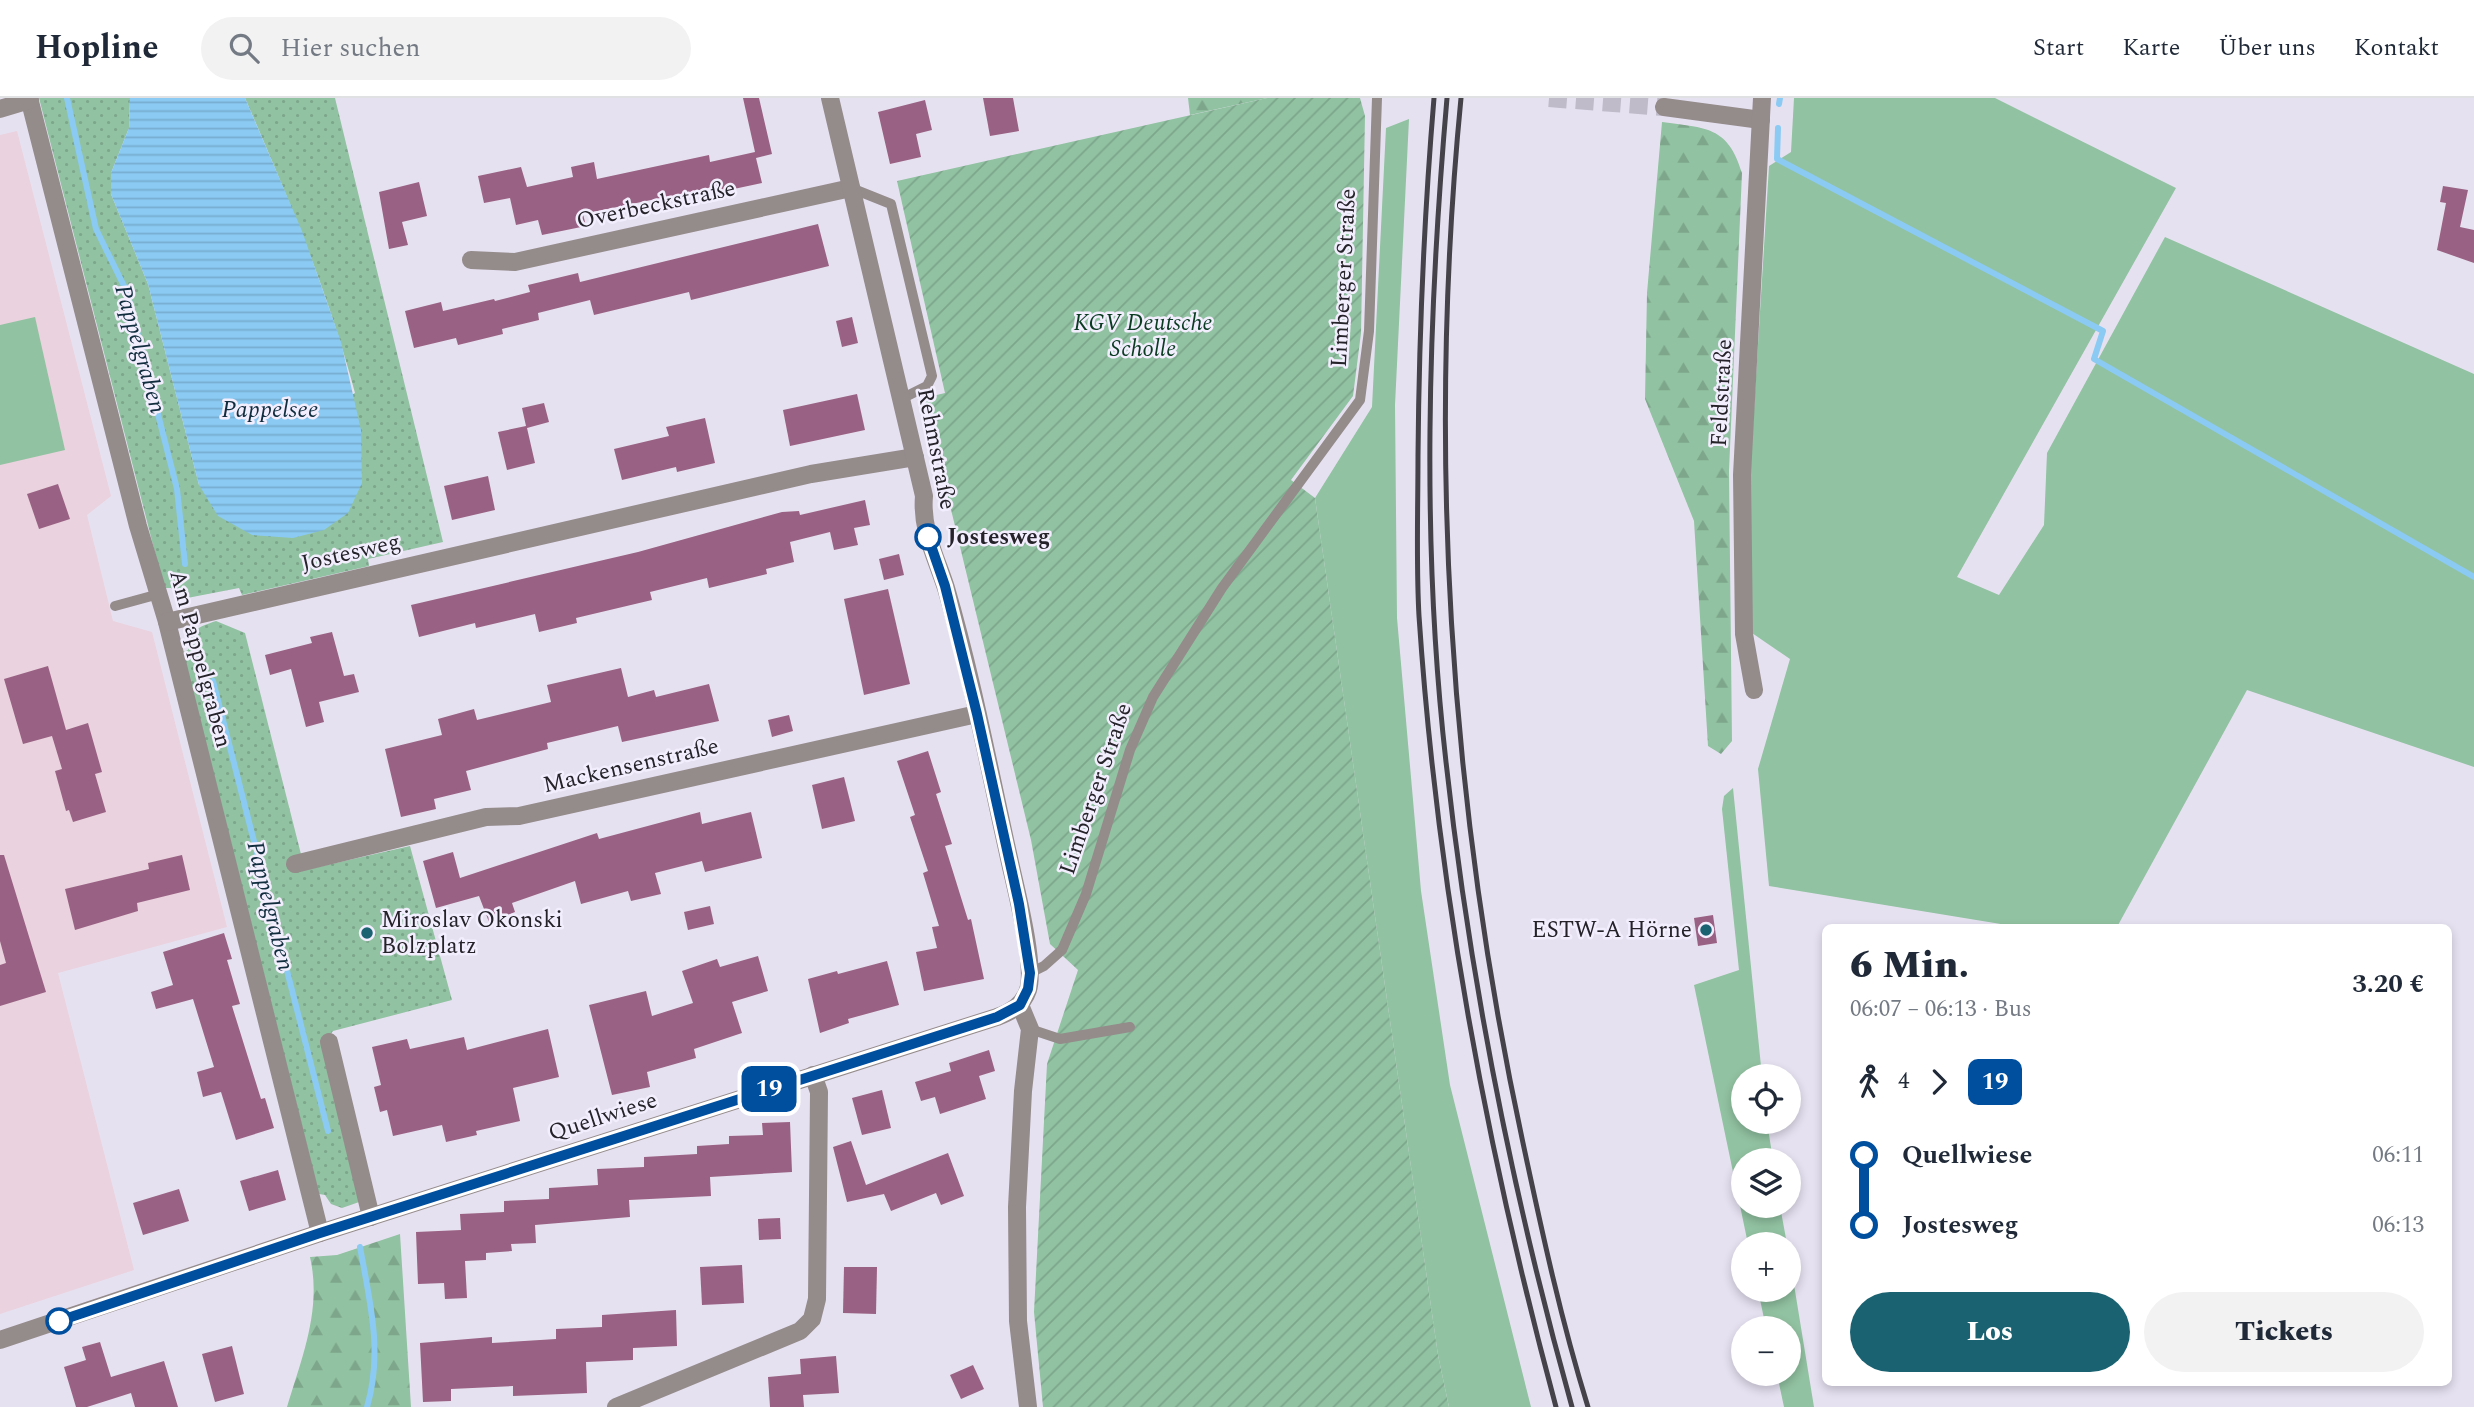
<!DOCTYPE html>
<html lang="de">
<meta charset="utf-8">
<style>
body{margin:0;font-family:Spectral,serif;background:#f2f2f3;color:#1f2937;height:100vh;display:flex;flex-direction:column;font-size:26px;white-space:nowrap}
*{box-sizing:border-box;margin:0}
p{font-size:23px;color:#747a83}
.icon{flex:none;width:38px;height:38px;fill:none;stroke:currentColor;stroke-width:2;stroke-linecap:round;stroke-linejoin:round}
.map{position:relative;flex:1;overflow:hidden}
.side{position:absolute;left:1822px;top:826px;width:630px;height:462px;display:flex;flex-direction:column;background:#fff;border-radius:10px;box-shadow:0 4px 10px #0003}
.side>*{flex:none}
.badge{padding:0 14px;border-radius:10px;font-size:24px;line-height:46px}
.tools{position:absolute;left:1731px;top:966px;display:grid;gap:14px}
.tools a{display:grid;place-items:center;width:70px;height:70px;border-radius:50%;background:#fff;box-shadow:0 4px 10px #0003;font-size:35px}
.map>.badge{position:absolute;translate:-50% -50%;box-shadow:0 0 0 4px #fff}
.legs{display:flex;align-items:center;gap:10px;height:77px;padding:0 28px;font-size:23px}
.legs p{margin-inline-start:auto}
.headline{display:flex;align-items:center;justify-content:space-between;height:119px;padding:0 28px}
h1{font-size:38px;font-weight:800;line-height:52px}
.cta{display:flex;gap:14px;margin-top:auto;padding:14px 28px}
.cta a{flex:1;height:80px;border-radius:42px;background:#1a6271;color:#fff;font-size:28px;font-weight:800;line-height:80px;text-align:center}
.cta a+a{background:#f2f2f3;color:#1f2937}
ul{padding:0 28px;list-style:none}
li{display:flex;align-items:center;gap:24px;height:70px;font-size:26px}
li i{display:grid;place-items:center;width:10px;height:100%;margin:0 9px;background:currentColor}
li i::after{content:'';width:18px;height:18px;margin:-9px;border:5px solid;border-radius:50%;background:#fff}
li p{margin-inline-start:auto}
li:first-child i{background:linear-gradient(#0000 50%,currentColor 0)}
li:last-child i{background:linear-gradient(currentColor 50%,#0000 0)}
header{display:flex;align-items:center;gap:42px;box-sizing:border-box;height:98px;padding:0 35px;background:#fff;border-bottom:2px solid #e0e1e3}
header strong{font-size:33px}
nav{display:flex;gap:38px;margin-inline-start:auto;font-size:24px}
.search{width:490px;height:63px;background:#f2f2f3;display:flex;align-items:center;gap:18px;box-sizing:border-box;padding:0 24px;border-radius:38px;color:#747a83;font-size:26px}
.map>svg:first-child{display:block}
.education{fill:#ead2de}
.grass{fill:#91c2a1}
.forest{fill:url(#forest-firs)}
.park{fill:url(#park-dots)}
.garden{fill:url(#garden-furrows)}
.water{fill:url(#water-rules)}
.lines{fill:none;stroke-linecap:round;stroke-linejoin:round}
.stream{stroke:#8bcaf3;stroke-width:6}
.building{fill:#996183}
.street-tunnel{stroke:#bfbbc9;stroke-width:18;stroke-dasharray:18 9;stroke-linecap:butt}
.lane{stroke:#948b8b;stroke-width:10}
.street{stroke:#948b8b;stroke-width:18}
.rail{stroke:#45424a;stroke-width:5}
.line-1-casing{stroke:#fff;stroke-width:16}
.line-1{stroke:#004e9e;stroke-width:10}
.stop-1-dot{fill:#fff;stroke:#004e9e;stroke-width:3.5}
.poi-dot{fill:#1a6271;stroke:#f3eefe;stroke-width:2.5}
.labels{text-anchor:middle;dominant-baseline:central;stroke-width:5;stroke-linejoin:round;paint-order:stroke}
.street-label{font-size:23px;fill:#252329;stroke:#f3eefe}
.park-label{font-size:23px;font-style:italic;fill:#0a3c22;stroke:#f3eefe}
.stop-label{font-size:23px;font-weight:bold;fill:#252329;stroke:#f3eefe;text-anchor:start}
.poi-label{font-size:23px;fill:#252329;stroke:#f3eefe;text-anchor:start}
.water-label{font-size:24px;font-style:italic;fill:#102d3e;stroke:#f3eefe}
</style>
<header>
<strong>Hopline</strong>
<div class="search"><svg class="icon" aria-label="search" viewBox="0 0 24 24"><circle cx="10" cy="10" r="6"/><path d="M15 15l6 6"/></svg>Hier suchen</div>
<nav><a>Start</a><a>Karte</a><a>Über uns</a><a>Kontakt</a></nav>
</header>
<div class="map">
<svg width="2474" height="1309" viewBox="0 0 2474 1309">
<defs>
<pattern id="forest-firs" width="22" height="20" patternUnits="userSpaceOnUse" patternTransform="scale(1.75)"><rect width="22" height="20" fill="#91c2a1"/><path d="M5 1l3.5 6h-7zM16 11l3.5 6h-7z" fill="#7da68b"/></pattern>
<pattern id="park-dots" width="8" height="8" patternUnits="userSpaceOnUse" patternTransform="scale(1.75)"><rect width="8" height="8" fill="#91c2a1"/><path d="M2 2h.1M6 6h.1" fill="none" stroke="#7da68b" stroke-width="1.8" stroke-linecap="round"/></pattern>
<pattern id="garden-furrows" width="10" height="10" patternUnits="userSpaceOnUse" patternTransform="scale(1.75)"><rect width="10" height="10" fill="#91c2a1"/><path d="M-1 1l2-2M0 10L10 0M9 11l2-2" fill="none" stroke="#7da68b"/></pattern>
<pattern id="water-rules" width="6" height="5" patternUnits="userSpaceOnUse" patternTransform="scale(1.75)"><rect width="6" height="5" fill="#8bcaf3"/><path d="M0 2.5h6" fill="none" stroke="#78add0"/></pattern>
</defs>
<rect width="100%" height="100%" fill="#e6e1f1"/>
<polygon class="education" points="17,33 111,398 87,417 113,523 152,534 227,829 58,875 134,1172 0,1216 0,37"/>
<g class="grass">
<polygon points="1794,0 1995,0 2176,90 1957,479 1999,497 2044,427 2047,355 2165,139 2474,276 2474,669 2247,592 2117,829 2019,829 1769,788 1758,671 1790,561 1752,535 1750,376 1769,68 1791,54"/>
<polygon points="1409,21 1395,307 1397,520 1421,793 1450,987 1531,1309 1449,1309 1438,1257 1315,400 1372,309 1386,30"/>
<polygon points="35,219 65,352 0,367 0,227"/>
<polygon points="1733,690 1762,978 1743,978 1743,1024 1767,1024 1773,1062 1743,1062 1743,1108 1780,1108 1787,1146 1748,1146 1694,887 1739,872 1722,711 1724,698"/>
<polygon points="1789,1156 1814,1309 1784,1309 1777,1276 1788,1276 1788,1230 1766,1230 1758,1192 1788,1192"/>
</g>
<g class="forest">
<polygon points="1188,0 1267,0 1190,17"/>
<path d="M1662,24C1706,30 1728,28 1742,75L1729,373L1732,643L1721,656L1708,648L1694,423L1645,301L1647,195Z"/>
<path d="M400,1136L411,1309H287C302,1259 322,1211 310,1159L337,1157Z"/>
</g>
<g class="park">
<path d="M39,0H130L129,30L111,75V96L148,186L199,387L355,295C328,193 287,97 245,0H335L443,444L368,461L369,468L242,497L239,490L182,501L171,490H164Z"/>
<path d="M216,523L245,535L305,772L410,748L452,902L333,933L322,947L362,1103L342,1110L331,1106L325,1097L319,1096L183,554L188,552C190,532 198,529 216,523Z"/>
</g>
<polygon class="garden" points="1267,0 1360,0 1365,18 1361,235 1353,298 1291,382 1315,400 1438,1257 1449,1309 1043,1309 1034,1214 1047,966 1078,872 1050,846 1031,742 924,300 945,295 897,83"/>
<polygon class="water" points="130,0 245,0 302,133 341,244 361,332 362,385 348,415 324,432 293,440 252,437 218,418 199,387 148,186 111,96 111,75 129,30"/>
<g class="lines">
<g class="stream">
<polyline points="67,0 96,131 127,194 177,391 185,466"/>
<polyline points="1779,6 1780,0"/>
<polyline points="1778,30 1777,61 2103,233 2094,261 2474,479"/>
<polyline points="213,583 328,1033"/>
<path d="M360,1149C370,1204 383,1255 367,1309"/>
</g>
</g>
<g class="building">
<polygon points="743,0 759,0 772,56 756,60 762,85 715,95 714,89 583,116 586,128 542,137 538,122 516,127 510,100 484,105 478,78 521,69 527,89 573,79 571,69 594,64 597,81 709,57 710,64 755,54"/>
<polygon points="983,0 1013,0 1019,33 990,38"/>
<polygon points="925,2 932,32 916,36 921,59 890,66 878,14"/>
<polygon points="419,84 427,118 402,124 408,147 389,151 379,94"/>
<polygon points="2443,88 2468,92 2460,129 2474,132 2474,165 2437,152 2446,105 2440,104"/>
<polygon points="818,126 829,168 691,202 689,194 594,217 590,202 538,215 539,222 502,231 503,236 458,247 456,240 414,250 405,213 441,204 443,213 494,201 495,203 530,194 528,187 578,175 580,184"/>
<polygon points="852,219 858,245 842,249 836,223"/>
<polygon points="857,296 865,332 790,348 783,312"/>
<polygon points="544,305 549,324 527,330 535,365 507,372 498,334 526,328 522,310"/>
<polygon points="705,320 715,365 677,374 676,369 622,382 614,351 669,338 666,329"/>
<polygon points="488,378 495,412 452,422 444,388"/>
<polygon points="58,386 70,421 39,431 27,396"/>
<polygon points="865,402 870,427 854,430 858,447 834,452 830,434 790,444 794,464 766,471 767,476 709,490 707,480 650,494 652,502 576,520 577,525 539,534 535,516 476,530 475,525 419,539 411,507 638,454 782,414 799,413 800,417"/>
<polygon points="899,456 904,477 884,482 879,461"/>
<polygon points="888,491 910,586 864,597 844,501"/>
<polygon points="332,534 344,578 354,576 359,594 319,604 324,624 306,629 291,571 270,577 265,557 312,545 310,539"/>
<polygon points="48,568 66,632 88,625 102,674 95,676 106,714 73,724 69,712 66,713 55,673 62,671 52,638 23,646 4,581"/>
<polygon points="621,570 628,599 654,592 656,599 709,586 719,623 622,644 618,628 547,645 548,651 466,673 471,692 434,701 436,711 401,719 385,651 442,637 438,621 474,611 477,622 551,604 547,587"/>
<polygon points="789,617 793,633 772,639 768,622"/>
<polygon points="928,653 941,694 936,696 952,746 945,748 968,822 971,821 984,881 924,893 916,854 937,850 932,829 939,828 923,775 928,773 910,719 915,717 897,663"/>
<polygon points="844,679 855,723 822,731 812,687"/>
<polygon points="700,714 702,726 751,714 762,760 705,774 702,763 655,775 661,796 631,803 628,793 581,806 575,783 512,805 515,814 489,824 479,798 436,810 423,763 453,754 460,780 597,735 599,741"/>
<polygon points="0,757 4,757 46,894 0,908 0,867 6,865 0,843"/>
<polygon points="182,757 190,792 137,805 138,813 75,832 65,791 149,771 148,765"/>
<polygon points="710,808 714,826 688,832 684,814"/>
<polygon points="1713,817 1717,845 1698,848 1694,820"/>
<polygon points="224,835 232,861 227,862 240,906 232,908 261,1001 265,1000 274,1030 236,1042 221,994 203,999 197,974 214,969 193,901 156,911 151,894 173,887 163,854"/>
<polygon points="758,858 768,893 732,904 742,935 694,951 696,960 647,974 650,989 612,997 589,907 646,893 652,918 693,905 682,873 717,861 720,869"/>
<polygon points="887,863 899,907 848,921 849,925 820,935 808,881 837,873 838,876"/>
<polygon points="548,931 559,979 513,990 520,1023 476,1033 477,1037 446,1044 442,1027 393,1038 387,1012 380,1014 374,989 381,987 372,949 407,941 410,951 464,939 467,952"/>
<polygon points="989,952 995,973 979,978 986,1001 940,1016 935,999 921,1003 915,984 951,973 949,965"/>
<polygon points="882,992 891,1030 862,1037 852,1000"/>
<polygon points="790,1024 792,1074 710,1079 711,1098 629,1102 630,1119 535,1127 536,1145 511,1146 512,1153 486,1155 486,1162 465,1163 467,1200 445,1201 444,1185 418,1186 416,1134 461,1132 460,1116 504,1114 504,1103 549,1101 549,1090 598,1087 597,1071 644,1069 644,1059 697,1056 697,1048 729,1046 729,1038 763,1037 762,1025"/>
<polygon points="851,1043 866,1087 948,1055 964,1098 941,1107 936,1095 891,1113 884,1096 847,1104 833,1049"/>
<polygon points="278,1072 286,1102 249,1113 240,1083"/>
<polygon points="179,1091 189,1123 143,1137 133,1105"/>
<polygon points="780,1120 781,1141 759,1142 758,1121"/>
<polygon points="742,1167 744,1205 702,1207 700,1169"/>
<polygon points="844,1169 877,1169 876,1216 843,1215"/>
<polygon points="676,1212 677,1248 633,1250 633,1262 586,1264 587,1295 513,1298 513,1288 451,1291 451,1303 423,1304 420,1245 492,1239 492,1245 556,1241 556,1231 602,1229 602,1217"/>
<polygon points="100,1244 111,1279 164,1263 178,1309 135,1309 131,1295 87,1309 76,1309 64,1269 86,1262 82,1249"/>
<polygon points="232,1248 244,1296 215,1304 202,1256"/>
<polygon points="836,1258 839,1295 803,1297 804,1309 770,1309 768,1279 801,1276 800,1261"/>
<polygon points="973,1267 984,1291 961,1301 950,1277"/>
</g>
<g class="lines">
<polyline class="street-tunnel" points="1549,0 1664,9"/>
<g class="lane">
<polyline points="851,90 891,106 932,278 927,288 901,301"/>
<polyline points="115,508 159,496"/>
<polyline points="1030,875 1044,868 1062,852 1086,796 1130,652 1153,599 1222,490 1360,302 1369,233 1377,0"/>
<polyline points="1030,931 1060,941 1130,929"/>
</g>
<g class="street">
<polyline points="29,0 138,428 167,524 320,1135"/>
<polyline points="1664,9 1761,22"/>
<polyline points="0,11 30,2"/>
<polyline points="471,162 515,164 851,90"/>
<polyline points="167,524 811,376 915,359"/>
<polyline points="1754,592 1744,536 1742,377 1762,0"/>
<polyline points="295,766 486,719 519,718 977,616"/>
<polyline points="1020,907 1030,931 1023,993 1017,1109 1018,1223 1028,1309"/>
<polyline points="329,944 371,1119"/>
<path d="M0,1242L320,1135L997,919C1011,914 1023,907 1028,892C1036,867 1015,788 1009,760C989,670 972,579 946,490C936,459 921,432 924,398L830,0"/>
<polyline points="616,1309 800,1233 812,1221 817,1201 819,994 813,977"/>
</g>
<g class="rail">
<path d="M1434,0C1424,119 1419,239 1418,358C1418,411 1416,465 1419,518C1437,786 1486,1050 1556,1309"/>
<path d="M1447,0C1428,219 1421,445 1446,664C1470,882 1513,1098 1572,1309"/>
<path d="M1461,0C1427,349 1449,702 1523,1045C1542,1134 1561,1222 1588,1309"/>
</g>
</g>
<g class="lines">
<defs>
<polyline id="line-1" points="59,1223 320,1135 997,919 1020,907 1028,891 1030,875 1019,806 977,616 945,488 928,439"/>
</defs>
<use href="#line-1" class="line-1-casing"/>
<use href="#line-1" class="line-1"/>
</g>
<g class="stop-1-dot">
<circle cx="928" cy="439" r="12"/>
<circle cx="59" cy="1223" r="12"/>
</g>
<g class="poi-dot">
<circle cx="1706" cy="832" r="7"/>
<circle cx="367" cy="835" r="7"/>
</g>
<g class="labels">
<g class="street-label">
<text transform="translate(656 107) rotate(-12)">Overbeckstraße</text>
<text transform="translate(1344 180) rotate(-87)">Limberger Straße</text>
<text transform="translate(1722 295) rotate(-87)">Feldstraße</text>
<text transform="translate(936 351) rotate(79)">Rehmstraße</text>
<text transform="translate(351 455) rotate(-13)">Jostesweg</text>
<text transform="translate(200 561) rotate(75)">Am Pappelgraben</text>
<text transform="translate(631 668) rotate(-13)">Mackensenstraße</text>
<text transform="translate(1096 691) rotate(-71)">Limberger Straße</text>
<text transform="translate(603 1019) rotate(-18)">Quellwiese</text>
</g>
<g class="park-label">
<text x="1143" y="225">KGV Deutsche<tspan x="1143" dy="26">Scholle</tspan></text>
</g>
<g class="stop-label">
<text x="947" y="439">Jostesweg</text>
</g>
<g class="poi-label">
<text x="381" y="822">Miroslav Okonski<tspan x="381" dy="26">Bolzplatz</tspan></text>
<text x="1692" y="832" text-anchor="end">ESTW-A Hörne</text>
</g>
<g class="water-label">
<text transform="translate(140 251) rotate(74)">Pappelgraben</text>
<text x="270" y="312">Pappelsee</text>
<text transform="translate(270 808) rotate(76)">Pappelgraben</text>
</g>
</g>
</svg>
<div class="tools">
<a><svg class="icon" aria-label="locate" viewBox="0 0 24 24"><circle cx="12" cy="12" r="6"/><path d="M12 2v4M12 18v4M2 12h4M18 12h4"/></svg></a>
<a><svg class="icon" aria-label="layers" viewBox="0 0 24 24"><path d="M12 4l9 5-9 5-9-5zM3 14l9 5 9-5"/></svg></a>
<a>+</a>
<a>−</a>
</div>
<b class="badge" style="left:769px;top:991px;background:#004e9e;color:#fff">19</b>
<section class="side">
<div class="headline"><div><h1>6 Min.</h1><p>06:07 – 06:13 · Bus</p></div><b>3.20 €</b></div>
<div class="legs"><svg class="icon" aria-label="walk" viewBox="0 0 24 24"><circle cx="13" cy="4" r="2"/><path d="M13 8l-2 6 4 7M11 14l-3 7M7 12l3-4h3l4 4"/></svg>4<svg class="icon" aria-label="forward" viewBox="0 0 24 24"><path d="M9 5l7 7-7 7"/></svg><b class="badge" style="background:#004e9e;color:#fff">19</b></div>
<ul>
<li><i style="color:#004e9e"></i><b>Quellwiese</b><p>06:11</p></li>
<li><i style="color:#004e9e"></i><b>Jostesweg</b><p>06:13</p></li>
</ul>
<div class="cta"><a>Los</a><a>Tickets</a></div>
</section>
</div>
